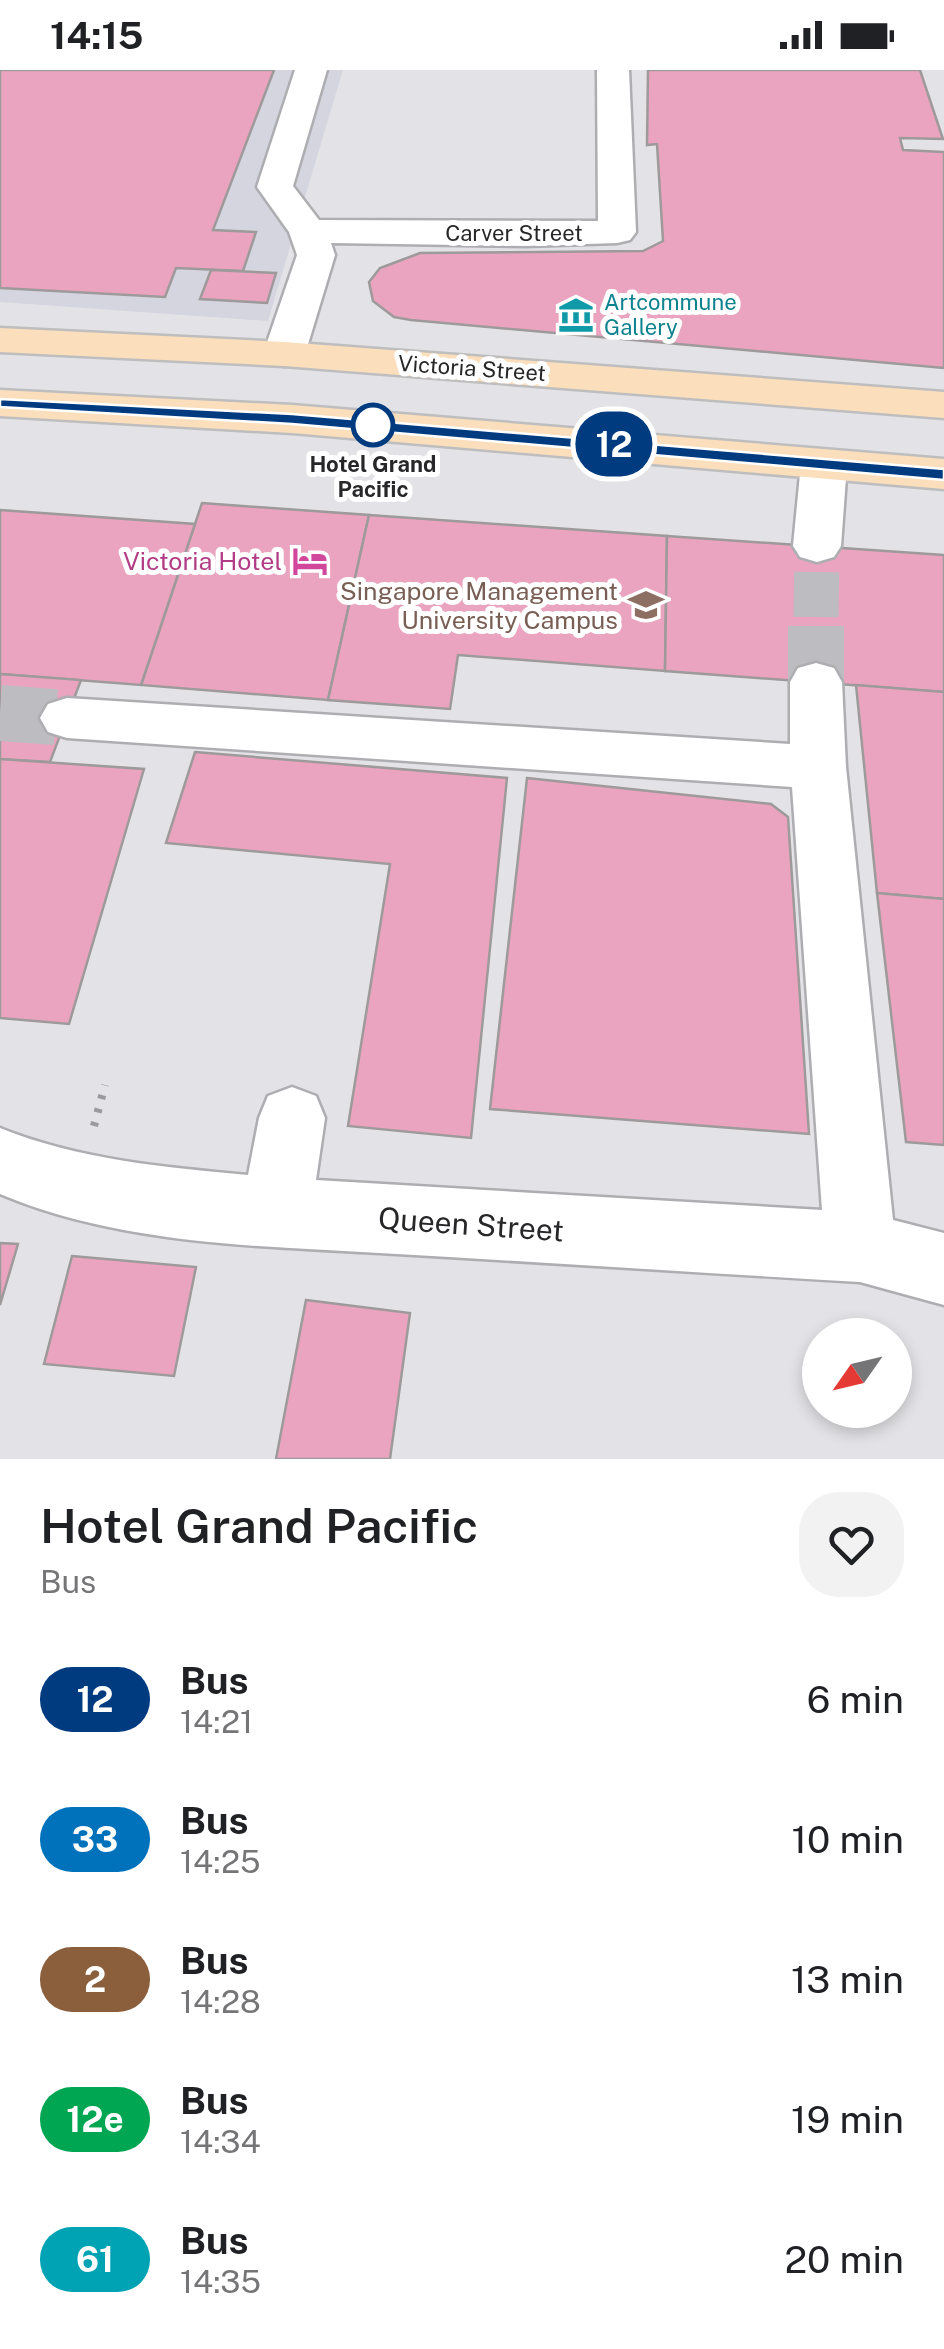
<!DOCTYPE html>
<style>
body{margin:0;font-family:"Public Sans",sans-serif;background:#f2f2f2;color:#202124;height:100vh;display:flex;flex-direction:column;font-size:38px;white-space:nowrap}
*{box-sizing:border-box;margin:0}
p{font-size:32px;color:#757577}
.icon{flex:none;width:55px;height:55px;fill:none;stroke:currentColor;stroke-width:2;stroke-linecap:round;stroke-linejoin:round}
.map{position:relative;height:1389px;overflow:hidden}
.panel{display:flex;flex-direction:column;background:#fff;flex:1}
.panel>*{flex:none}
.badge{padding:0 20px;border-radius:32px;font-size:35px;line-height:65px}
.needle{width:65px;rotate:236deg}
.tools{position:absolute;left:802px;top:1248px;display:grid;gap:20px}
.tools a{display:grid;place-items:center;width:110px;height:110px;border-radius:50%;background:#fff;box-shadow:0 5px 15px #0003;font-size:50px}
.map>.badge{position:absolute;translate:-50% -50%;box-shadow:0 0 0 5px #fff}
.round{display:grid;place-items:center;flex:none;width:105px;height:105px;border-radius:40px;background:#f2f2f2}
.headline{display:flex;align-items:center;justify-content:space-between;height:170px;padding:0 40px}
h1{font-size:48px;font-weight:600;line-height:75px}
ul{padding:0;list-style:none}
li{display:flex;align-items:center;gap:30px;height:140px;padding:0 40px}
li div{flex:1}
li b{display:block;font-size:38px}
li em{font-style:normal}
li .badge{min-width:110px;font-weight:700;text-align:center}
.status{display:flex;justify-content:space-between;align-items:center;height:70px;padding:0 50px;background:#fff;direction:ltr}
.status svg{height:28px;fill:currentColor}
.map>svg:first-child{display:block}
.built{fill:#d5d5e0}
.building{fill:#eaa4bf;stroke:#9e9a9b;stroke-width:2.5}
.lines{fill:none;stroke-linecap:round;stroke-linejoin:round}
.minor-tunnel-far1{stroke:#bdbdc1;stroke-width:45;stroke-dasharray:45 22;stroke-linecap:butt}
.minor-tunnel{stroke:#bdbdc1;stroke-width:56;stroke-dasharray:56 28;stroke-linecap:butt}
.minor-casing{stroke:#aeaeb2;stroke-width:5}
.major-casing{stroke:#bebebf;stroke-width:5}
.path{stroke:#9a9a9e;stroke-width:8;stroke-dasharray:4 10;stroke-linecap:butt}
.minor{fill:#fff;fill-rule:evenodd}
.major{fill:#fbdebc;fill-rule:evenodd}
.line{fill:#003b80;stroke:#fff;stroke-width:2.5}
.stop-dot{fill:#fff;stroke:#003b80;stroke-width:5}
.labels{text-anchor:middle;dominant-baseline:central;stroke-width:10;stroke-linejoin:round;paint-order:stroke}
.far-street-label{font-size:22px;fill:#272729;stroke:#fff}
.far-culture-label{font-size:22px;fill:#0d838f;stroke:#fff;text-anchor:start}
.far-stop-label{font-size:22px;font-weight:bold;fill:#272729;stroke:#fff}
.hotel-label{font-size:25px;fill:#b23c85;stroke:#fff;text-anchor:end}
.education-label{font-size:25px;fill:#785e54;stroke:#fff;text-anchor:end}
.near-street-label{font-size:30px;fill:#272729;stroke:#fff}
</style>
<div class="status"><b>14:15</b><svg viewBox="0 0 49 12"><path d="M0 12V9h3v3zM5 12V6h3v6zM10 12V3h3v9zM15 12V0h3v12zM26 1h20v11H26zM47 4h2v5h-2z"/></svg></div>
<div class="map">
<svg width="944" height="1389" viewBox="0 0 944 1389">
<rect width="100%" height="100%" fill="#e3e3e7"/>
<polygon class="built" points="0,0 343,0 268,251 0,232"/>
<g class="building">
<polygon points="0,0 274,0 213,160 256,162 243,201 176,198 165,227 0,218"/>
<polygon points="648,0 920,0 943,69 900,68 903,80 944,82 944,298 411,250 394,247 373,231 369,212 380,198 420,183 643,181 663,171 657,74 647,75"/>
<polygon points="211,200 276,203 267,233 200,229"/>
<polygon points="202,433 369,445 328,630 141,615"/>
<polygon points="0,440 195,454 141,615 0,604"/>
<polygon points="369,445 667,466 665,601 458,585 450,639 328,630"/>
<polygon points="667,466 944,485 944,622 665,601"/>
<polygon points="0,604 81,610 50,692 0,689"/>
<polygon points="856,615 944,622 944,829 877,823"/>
<polygon points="195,682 507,708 471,1068 348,1056 390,794 166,773"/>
<polygon points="0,689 144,699 69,954 0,948"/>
<polygon points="527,708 771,734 788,747 809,1064 490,1039"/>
<polygon points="877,823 944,829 944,1075 906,1072"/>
<polygon points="0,1173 18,1174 0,1235"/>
<polygon points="72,1186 196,1197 174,1306 44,1294"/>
<polygon points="306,1230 410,1243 390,1389 276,1389"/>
</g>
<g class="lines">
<polyline class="minor-tunnel-far1" points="816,547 817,476"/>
<g class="minor-tunnel">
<polyline points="816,612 816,544"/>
<polyline points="0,643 67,648"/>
</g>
<defs>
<g id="minor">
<polygon points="295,0 327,0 293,116 319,150 598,151 597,0 629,0 636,162 630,170 617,173 526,176 331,173 335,185 305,284 299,293 284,296 269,293 263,284 297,185 289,162 257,117"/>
<polygon points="824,380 840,384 847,394 841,476 834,487 817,492 800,487 793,476 801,394 808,384"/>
<path d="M816,593L834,598L842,612L846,697L893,1150L944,1163V1235L860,1212C706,1203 551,1193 397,1184C266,1176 123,1176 0,1124V1058C80,1090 163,1097 248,1105L259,1048L268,1026L292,1017L316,1026L325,1048L316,1110L822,1140L792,717L67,668L48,662L40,648L48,634L67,628L790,674V612L798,598Z"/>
</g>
<g id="major">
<polygon points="0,258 284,272 944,322 944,348 284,296 0,282"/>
<polygon points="0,320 292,335 944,389 944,419 292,363 0,346"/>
</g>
</defs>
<use href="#minor" class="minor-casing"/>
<use href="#major" class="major-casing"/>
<polyline class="path" points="94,1056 105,1015"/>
<use href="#minor" class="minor"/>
<use href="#major" class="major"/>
</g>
<polygon class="line" points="0,329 292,344 944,399 944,410 292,354 0,337"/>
<defs>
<symbol id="museum-bare" viewBox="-9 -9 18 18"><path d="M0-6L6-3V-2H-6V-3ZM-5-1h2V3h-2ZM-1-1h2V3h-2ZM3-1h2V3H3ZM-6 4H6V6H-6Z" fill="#0f9aa8" stroke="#fff" stroke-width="2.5" paint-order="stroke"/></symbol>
<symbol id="hotel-bare" viewBox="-9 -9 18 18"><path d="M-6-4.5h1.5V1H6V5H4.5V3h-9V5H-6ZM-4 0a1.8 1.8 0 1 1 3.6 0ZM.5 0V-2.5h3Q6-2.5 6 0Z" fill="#d1479c" stroke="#fff" stroke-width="2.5" paint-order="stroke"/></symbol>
<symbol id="university-bare" viewBox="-9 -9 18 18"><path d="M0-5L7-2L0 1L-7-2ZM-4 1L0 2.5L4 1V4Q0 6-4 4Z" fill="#8d6e63" stroke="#fff" stroke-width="2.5" paint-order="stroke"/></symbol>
</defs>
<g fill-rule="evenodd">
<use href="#museum-bare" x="551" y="220" width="50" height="50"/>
<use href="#hotel-bare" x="285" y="466" width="50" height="50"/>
<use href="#university-bare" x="621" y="510" width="50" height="50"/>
</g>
<circle class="stop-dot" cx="373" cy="355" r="20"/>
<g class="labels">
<g class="far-street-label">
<text x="514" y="163">Carver Street</text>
<text transform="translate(472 298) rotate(4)">Victoria Street</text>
</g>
<g class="far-culture-label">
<text x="604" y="232">Artcommune<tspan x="604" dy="25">Gallery</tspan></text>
</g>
<g class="far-stop-label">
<text x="373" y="394">Hotel Grand<tspan x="373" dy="25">Pacific</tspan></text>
</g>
<g class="hotel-label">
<text x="282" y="491">Victoria Hotel</text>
</g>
<g class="education-label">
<text x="618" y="521">Singapore Management<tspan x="618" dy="29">University Campus</tspan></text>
</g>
<g class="near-street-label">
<text transform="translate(471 1154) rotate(4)">Queen Street</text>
</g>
</g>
</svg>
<div class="tools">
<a><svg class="needle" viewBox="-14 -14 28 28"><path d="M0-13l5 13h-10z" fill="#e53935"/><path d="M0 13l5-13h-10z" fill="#757577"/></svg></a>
</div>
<b class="badge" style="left:614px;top:374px;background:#003b80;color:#fff">12</b>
</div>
<section class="panel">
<div class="headline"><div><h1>Hotel Grand Pacific</h1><p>Bus</p></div><a class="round"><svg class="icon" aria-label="heart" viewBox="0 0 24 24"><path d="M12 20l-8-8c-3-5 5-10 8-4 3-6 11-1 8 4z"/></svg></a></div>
<ul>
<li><span class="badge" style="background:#003b80;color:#fff">12</span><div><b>Bus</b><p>14:21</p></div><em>6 min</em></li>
<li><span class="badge" style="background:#0072bc;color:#fff">33</span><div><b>Bus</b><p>14:25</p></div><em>10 min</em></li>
<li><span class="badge" style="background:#8b5e3c;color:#fff">2</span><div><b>Bus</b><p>14:28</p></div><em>13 min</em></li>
<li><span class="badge" style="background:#00a651;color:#fff">12e</span><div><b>Bus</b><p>14:34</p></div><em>19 min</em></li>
<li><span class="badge" style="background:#00a3b4;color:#fff">61</span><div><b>Bus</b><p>14:35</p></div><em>20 min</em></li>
</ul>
</section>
